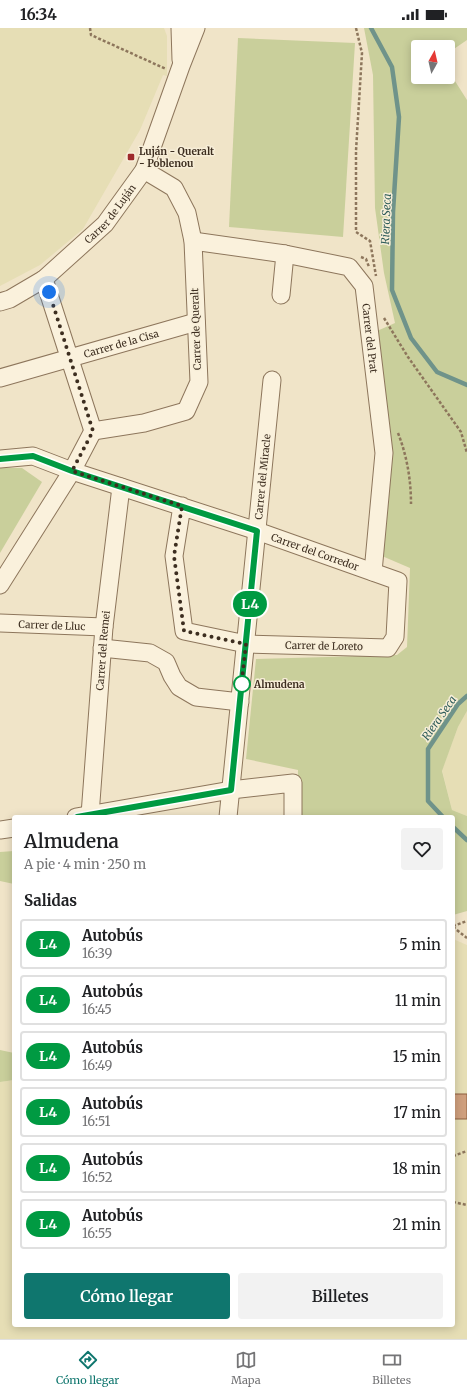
<!DOCTYPE html>
<html lang="es">
<meta charset="utf-8">
<style>
body{margin:0;font-family:Merriweather,serif;background:#f2f2f2;color:#202124;height:100vh;display:flex;flex-direction:column;font-size:15px;white-space:nowrap}
*{box-sizing:border-box;margin:0}
p{font-size:13px;color:#757577}
.icon{flex:none;width:22px;height:22px;fill:none;stroke:currentColor;stroke-width:2;stroke-linecap:round;stroke-linejoin:round}
.map{position:relative;flex:1;overflow:hidden}
.sheet{position:absolute;left:12px;top:787px;width:443px;height:512px;display:flex;flex-direction:column;background:#fff;border-radius:4px;box-shadow:0 2px 10px #0003}
.sheet>*{flex:none}
.badge{padding:0 8px;border-radius:13px;font-size:14px;line-height:26px}
.needle{width:26px;rotate:8deg}
.controls{position:absolute;left:411px;top:12px;display:grid;gap:8px}
.controls a{display:grid;place-items:center;width:44px;height:44px;border-radius:4px;background:#fff;box-shadow:0 2px 10px #0003;font-size:20px}
.you{position:absolute;width:20px;height:20px;margin:-10px;border:3px solid #fff;border-radius:50%;background:#1a73e8;box-shadow:0 0 0 6px #1a73e833}
.map>.badge{position:absolute;translate:-50% -50%;box-shadow:0 0 0 2px #fff}
h2{padding:0 12px;font-size:15px;line-height:36px}
.round{display:grid;place-items:center;flex:none;width:42px;height:42px;border-radius:4px;background:#f2f2f2}
.headline{display:flex;align-items:center;justify-content:space-between;height:68px;padding:0 12px}
h1{font-size:19px;font-weight:600;line-height:30px}
.cta{display:flex;gap:8px;margin-top:auto;padding:8px 12px}
.cta a{flex:1;height:46px;border-radius:4px;background:#0f766e;color:#fff;font-size:16px;font-weight:600;line-height:46px;text-align:center}
.cta a+a{background:#f2f2f2;color:#202124}
ul{padding:0;list-style:none}
li{display:flex;align-items:center;gap:12px;height:50px;margin:0 8px 6px;padding:0 4px;border:2px solid #e0e0e0;border-radius:4px}
li div{flex:1}
li b{display:block;font-size:15px}
li em{font-style:normal}
li .badge{min-width:44px;font-weight:700;text-align:center}
.status{display:flex;justify-content:space-between;align-items:center;height:28px;padding:0 20px;background:#fff;direction:ltr}
.status svg{height:11px;fill:currentColor}
.tabs{display:flex;justify-content:space-around;align-items:center;height:56px;border-top:1px solid #e0e0e0;background:#fff;font-size:11px;color:#757577}
.tabs a{display:grid;justify-items:center;gap:2px}
.tabs .active{color:#0f766e}
.map>svg:first-child{display:block}
.farmland{fill:#e6deb5}
.green{fill:#c9cf9b}
.lines{fill:none;stroke-linecap:round;stroke-linejoin:round}
.stream{stroke:#6f938a;stroke-width:4.5}
.building{fill:#cf9f7d;stroke:#8d5f41}
.minor-casing{stroke:#8d765c;stroke-width:19}
.path{stroke:#8d765c;stroke-width:2.5;stroke-dasharray:3 2;stroke-linecap:butt}
.minor{stroke:#faf1dc;stroke-width:17}
.line-casing{stroke:#fff;stroke-width:9}
.line{stroke:#009a42;stroke-width:6}
.walk{stroke:#3d2e20;stroke-width:4;stroke-dasharray:0 7.2}
.poi-dot{fill:#9e2a2b;stroke:#f7eed8;stroke-width:1.5}
.stop-dot{fill:#fff;stroke:#009a42;stroke-width:2}
.labels{text-anchor:middle;dominant-baseline:central;stroke-width:3;stroke-linejoin:round;paint-order:stroke}
.poi-label{font-size:10px;font-weight:bold;fill:#3d2e20;stroke:#f7eed8;text-anchor:start}
.street-label{font-size:10px;fill:#3d2e20;stroke:#f7eed8}
.stop-label{font-size:10px;font-weight:bold;fill:#3d2e20;stroke:#f7eed8;text-anchor:start}
.water-label{font-size:11px;font-style:italic;fill:#2f5d5a;stroke:#f7eed8}
</style>
<div class="status"><b>16:34</b><svg viewBox="0 0 49 12"><path d="M0 12V9h3v3zM5 12V6h3v6zM10 12V3h3v9zM15 12V0h3v12zM26 1h20v11H26zM47 4h2v5h-2z"/></svg></div>
<div class="map">
<svg width="467" height="1311" viewBox="0 0 467 1311">
<rect width="100%" height="100%" fill="#f0e4c8"/>
<g class="farmland">
<polygon points="0,0 164,0 167,8 167,48 163,47 140,102 83,201 40,237 0,258"/>
<polygon points="467,683 467,788 452,782 442,742 458,699"/>
<polygon points="453,911 467,917 467,1311 0,1311 0,1054 14,1052 14,1297 453,1297"/>
</g>
<g class="green">
<polygon points="364,0 467,0 467,12 448,25 448,19 418,19 418,49 448,49 448,42 467,72 467,683 458,699 442,743 452,782 467,788 467,883 453,887 453,789 297,789 298,742 246,731 256,631 397,627 407,619 410,540 382,528 377,303 395,295 384,245 375,180 373,47"/>
<polygon points="238,10 355,15 343,209 229,199"/>
<polygon points="0,440 22,440 42,454 0,525"/>
<polygon points="14,823 14,856 0,853 0,824"/>
<polygon points="0,1022 14,1025 14,1052 0,1054"/>
</g>
<g class="lines">
<g class="stream">
<polyline points="371,0 392,39 399,89 393,184 392,262 411,310 437,344 467,357"/>
<polyline points="443,789 428,773 428,721 458,676 467,668"/>
<polyline points="453,799 467,812"/>
</g>
</g>
<rect class="building" x="453" y="1066" width="14" height="25"/>
<g class="lines">
<defs>
<g id="minor">
<polyline points="180,0 181,32"/>
<path id="s1" d="M193,213L285,226L349,239L364,258L384,425L373,544"/>
<polyline points="44,251 93,403"/>
<polyline points="281,267 285,226"/>
<path id="s2" d="M0,274L10,271L44,251L105,196L144,142L181,38L196,0"/>
<path id="s3" d="M0,350L196,294"/>
<polyline points="93,403 144,395 186,383 199,354 193,213 187,185 174,160 144,142"/>
<path id="s4" d="M0,431L33,428L72,443L257,503L398,553L395,609L388,620L246,616L184,603L174,528L182,478"/>
<polyline points="0,557 72,443 93,403"/>
<path id="s5" d="M0,595L104,599"/>
<polyline points="102,620 150,625 166,634 172,648 179,659 196,669 240,674"/>
<path id="s6" d="M90,787L104,599L121,459"/>
<polyline points="76,789 231,762 293,755 293,789"/>
<path id="s7" d="M228,789L272,352"/>
<polyline points="0,802 14,800"/>
</g>
</defs>
<use href="#minor" class="minor-casing"/>
<g class="path">
<polyline points="90,0 91,7 166,41"/>
<polyline points="356,0 362,25 356,123 356,204 370,213 376,248"/>
<polyline points="361,229 366,231 369,239"/>
<polyline points="384,290 408,329 461,404 467,425"/>
<path d="M398,405C407,428 411,452 411,476"/>
<polyline points="453,898 467,893"/>
<polyline points="453,899 467,910"/>
<polyline points="453,1128 467,1123"/>
<polyline points="453,1174 467,1177"/>
</g>
<use href="#minor" class="minor"/>
</g>
<g class="lines">
<defs>
<polyline id="line" points="0,431 33,428 72,443 257,503 231,762 77,789"/>
</defs>
<use href="#line" class="line-casing"/>
<use href="#line" class="line"/>
<polyline class="walk" points="49,264 93,403 72,443 182,478 174,528 184,603 246,616 241,660 242,656"/>
</g>
<rect class="poi-dot" x="127" y="125" width="8" height="8" rx="2"/>
<circle class="stop-dot" cx="242" cy="656" r="8"/>
<g class="labels">
<g class="poi-label">
<text x="139" y="123">Luján - Queralt<tspan x="139" dy="12">- Poblenou</tspan></text>
</g>
<g class="street-label">
<text stroke="none"><textPath href="#s2" startOffset="143">Carrer de Luján</textPath></text>
<text transform="translate(196 301) rotate(-92)">Carrer de Queralt</text>
<text stroke="none"><textPath href="#s1" startOffset="235">Carrer del Prat</textPath></text>
<text stroke="none"><textPath href="#s3" startOffset="126">Carrer de la Cisa</textPath></text>
<text stroke="none"><textPath href="#s7" startOffset="342">Carrer del Miracle</textPath></text>
<text stroke="none"><textPath href="#s4" startOffset="331">Carrer del Corredor</textPath></text>
<text stroke="none"><textPath href="#s5" startOffset="52">Carrer de Lluc</textPath></text>
<text transform="translate(324 618) rotate(1)">Carrer de Loreto</text>
<text stroke="none"><textPath href="#s6" startOffset="165">Carrer del Remei</textPath></text>
</g>
<g class="stop-label">
<text x="254" y="656">Almudena</text>
</g>
<g class="water-label">
<text transform="translate(386 191) rotate(-88)">Riera Seca</text>
<text transform="translate(439 690) rotate(-55)">Riera Seca</text>
</g>
</g>
</svg>
<div class="controls">
<a><svg class="needle" viewBox="-14 -14 28 28"><path d="M0-13l5 13h-10z" fill="#e53935"/><path d="M0 13l5-13h-10z" fill="#757577"/></svg></a>
</div>
<div class="you" style="left:49px;top:264px"></div>
<b class="badge" style="left:250px;top:576px;background:#009a42;color:#fff">L4</b>
<section class="sheet">
<div class="headline"><div><h1>Almudena</h1><p>A pie · 4 min · 250 m</p></div><a class="round"><svg class="icon" aria-label="heart" viewBox="0 0 24 24"><path d="M12 20l-8-8c-3-5 5-10 8-4 3-6 11-1 8 4z"/></svg></a></div>
<h2>Salidas</h2>
<ul>
<li><span class="badge" style="background:#009a42;color:#fff">L4</span><div><b>Autobús</b><p>16:39</p></div><em>5 min</em></li>
<li><span class="badge" style="background:#009a42;color:#fff">L4</span><div><b>Autobús</b><p>16:45</p></div><em>11 min</em></li>
<li><span class="badge" style="background:#009a42;color:#fff">L4</span><div><b>Autobús</b><p>16:49</p></div><em>15 min</em></li>
<li><span class="badge" style="background:#009a42;color:#fff">L4</span><div><b>Autobús</b><p>16:51</p></div><em>17 min</em></li>
<li><span class="badge" style="background:#009a42;color:#fff">L4</span><div><b>Autobús</b><p>16:52</p></div><em>18 min</em></li>
<li><span class="badge" style="background:#009a42;color:#fff">L4</span><div><b>Autobús</b><p>16:55</p></div><em>21 min</em></li>
</ul>
<div class="cta"><a>Cómo llegar</a><a>Billetes</a></div>
</section>
</div>
<nav class="tabs">
<a class="active"><svg class="icon" aria-label="directions" viewBox="0 0 24 24"><path d="M12 3l9 9-9 9-9-9zM9 14v-3h6M13 9l2 2-2 2"/></svg>Cómo llegar</a>
<a><svg class="icon" aria-label="map" viewBox="0 0 24 24"><path d="M3 6l6-2 6 2 6-2v14l-6 2-6-2-6 2zM9 4v14M15 6v14"/></svg>Mapa</a>
<a><svg class="icon" aria-label="tickets" viewBox="0 0 24 24"><path d="M3 7h18v10H3zM15 7v10"/></svg>Billetes</a>
</nav>
